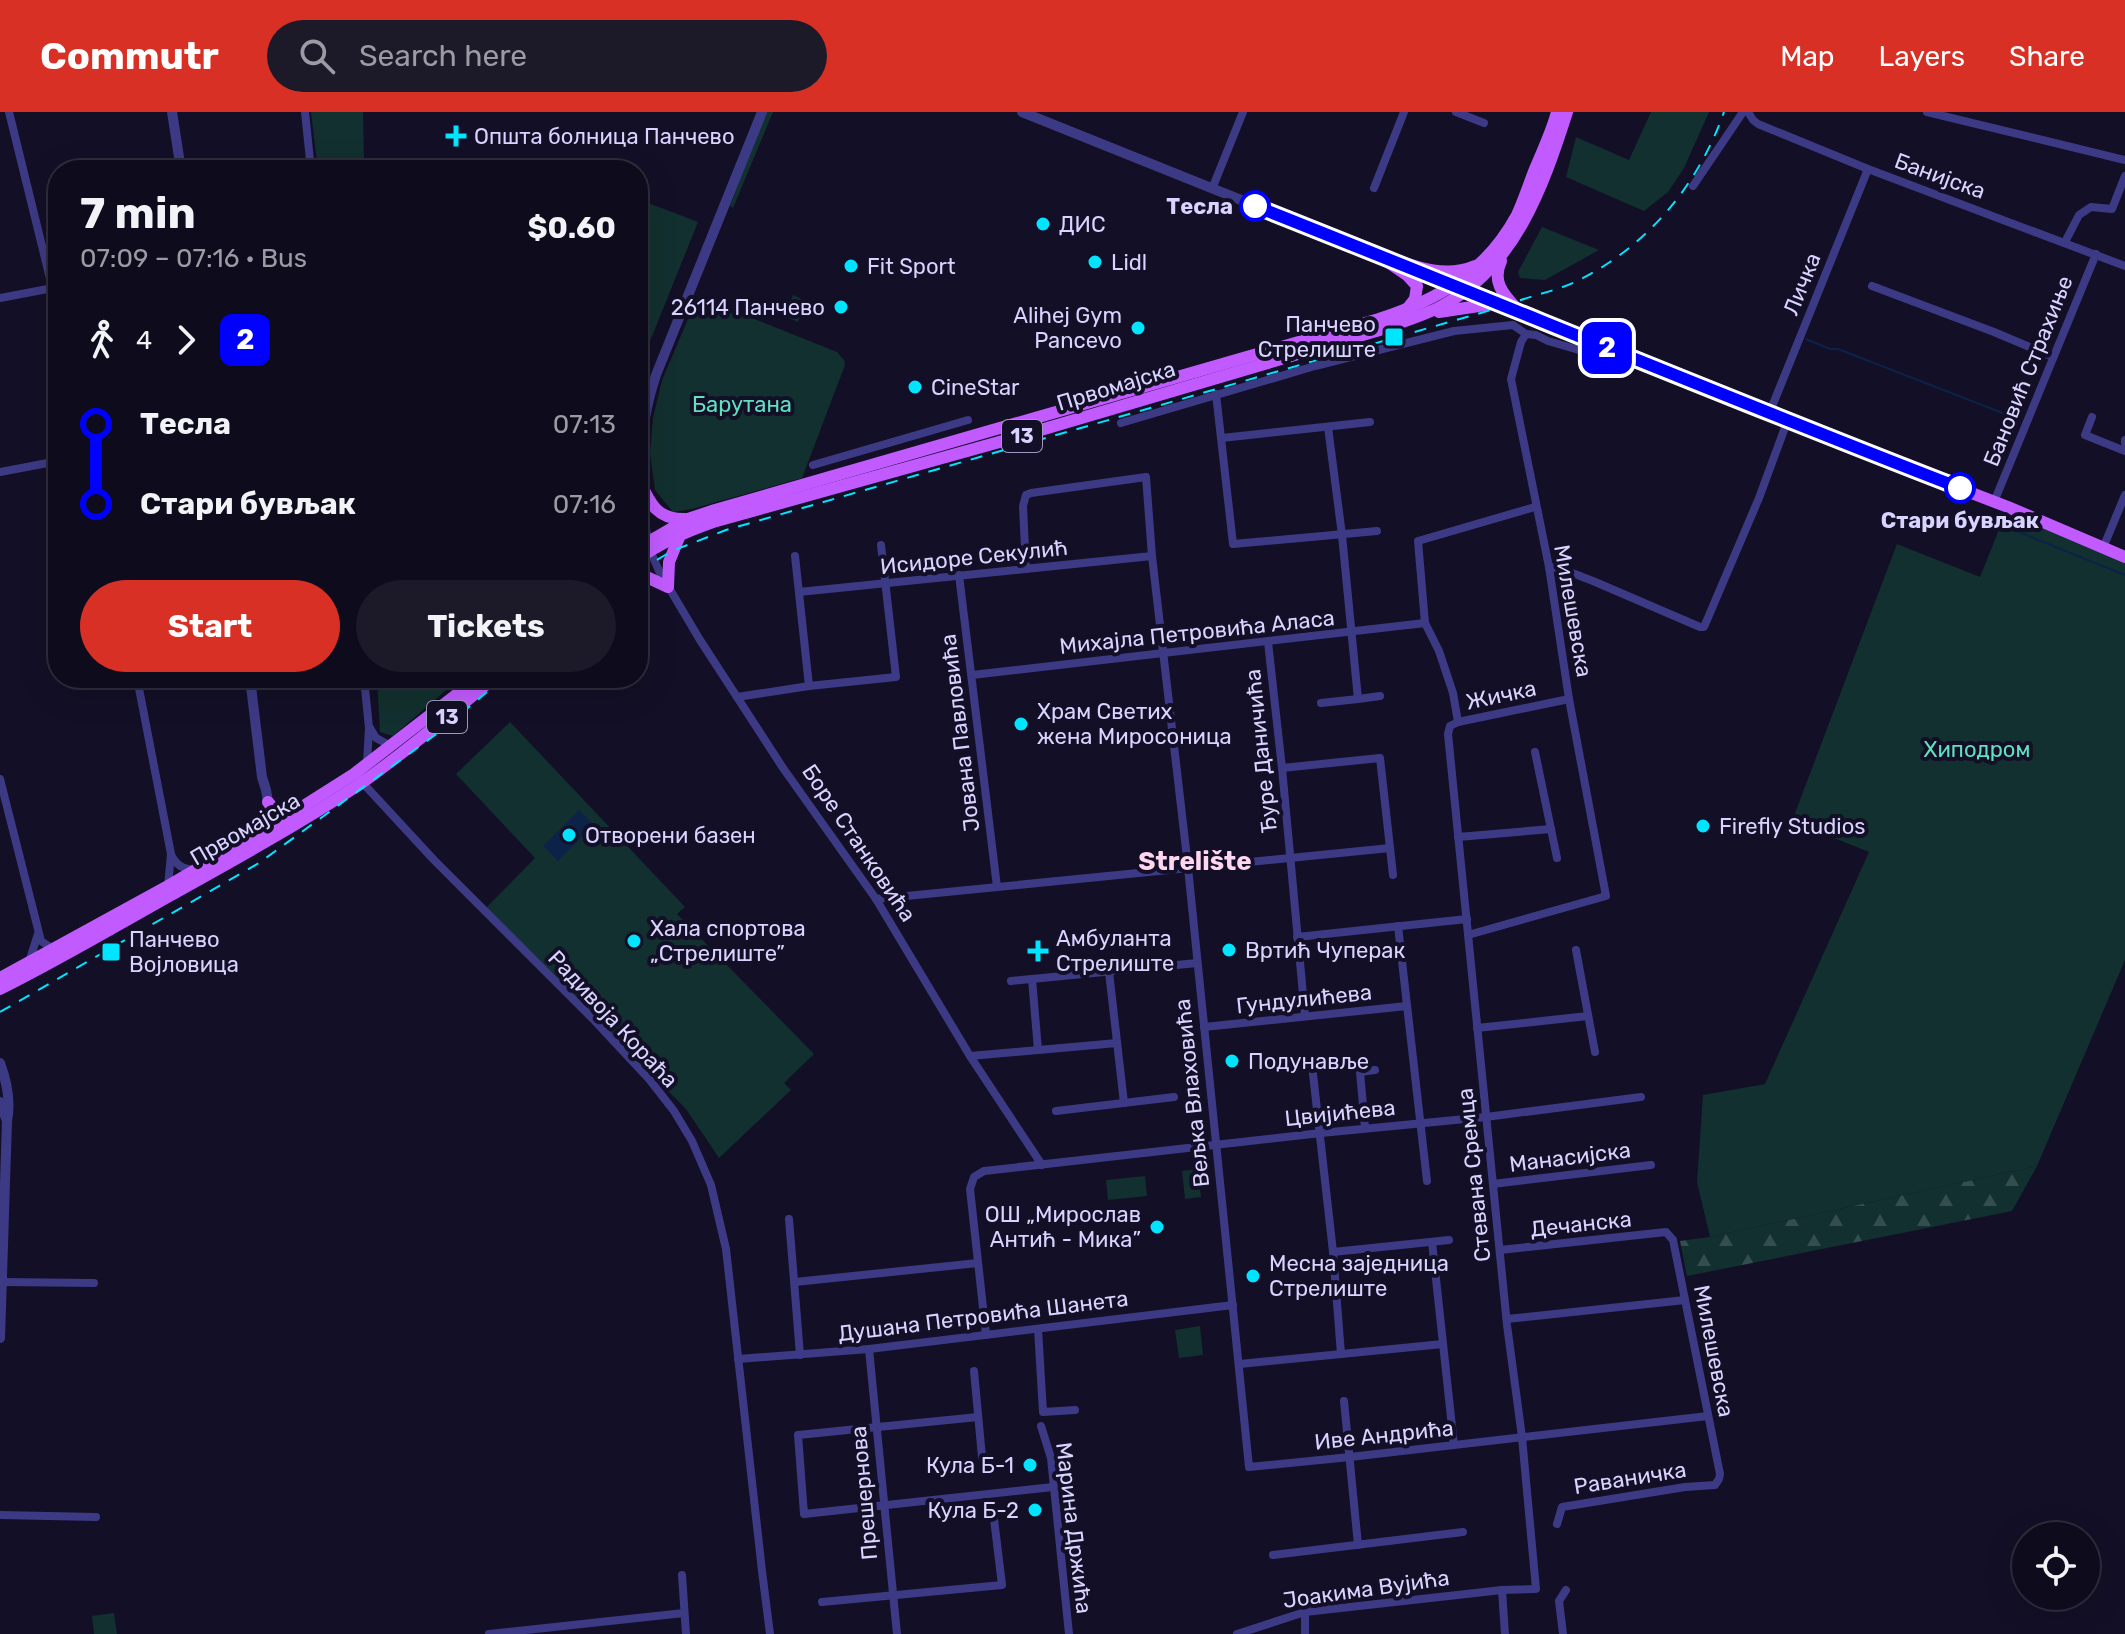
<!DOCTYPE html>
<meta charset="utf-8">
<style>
body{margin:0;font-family:Rubik,sans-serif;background:#1c1929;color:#f1f3f6;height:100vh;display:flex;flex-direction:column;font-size:30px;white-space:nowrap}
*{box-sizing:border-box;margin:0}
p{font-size:26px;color:#9b9ba3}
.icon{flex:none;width:44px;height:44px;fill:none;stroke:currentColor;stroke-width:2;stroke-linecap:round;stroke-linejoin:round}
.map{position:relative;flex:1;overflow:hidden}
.details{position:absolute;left:48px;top:48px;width:600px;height:528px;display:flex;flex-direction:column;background:#0e0b1c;border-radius:32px;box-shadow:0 8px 32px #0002,0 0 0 2px #2e2b3b}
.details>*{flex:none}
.badge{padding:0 16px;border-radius:12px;font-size:28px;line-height:52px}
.controls{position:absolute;left:2012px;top:1410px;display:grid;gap:16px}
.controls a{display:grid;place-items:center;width:88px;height:88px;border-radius:50%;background:#0e0b1c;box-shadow:0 8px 32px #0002,0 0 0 2px #2e2b3b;font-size:40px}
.map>.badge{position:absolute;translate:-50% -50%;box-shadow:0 0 0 4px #fff}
.legs{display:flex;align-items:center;gap:12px;height:88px;padding:0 32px;font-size:26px}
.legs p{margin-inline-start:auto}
.head{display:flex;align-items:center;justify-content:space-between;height:136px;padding:0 32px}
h1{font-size:44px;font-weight:700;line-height:60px}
.action{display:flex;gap:16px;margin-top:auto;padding:16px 32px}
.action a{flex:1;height:92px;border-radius:48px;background:#d93025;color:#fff;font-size:32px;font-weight:700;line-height:92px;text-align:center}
.action a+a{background:#1c1929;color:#f1f3f6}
ul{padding:0 32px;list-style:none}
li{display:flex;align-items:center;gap:28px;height:80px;font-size:30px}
li i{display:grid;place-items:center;width:12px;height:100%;margin:0 10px;background:currentColor}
li i::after{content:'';width:20px;height:20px;margin:-10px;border:6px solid;border-radius:50%;background:#0e0b1c}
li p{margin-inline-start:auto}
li:first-child i{background:linear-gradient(#0000 50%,currentColor 0)}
li:last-child i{background:linear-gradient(currentColor 50%,#0000 0)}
header{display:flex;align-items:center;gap:48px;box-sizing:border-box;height:112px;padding:0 40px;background:#d93025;color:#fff}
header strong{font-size:38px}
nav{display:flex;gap:44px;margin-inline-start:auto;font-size:28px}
.search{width:560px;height:72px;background:#1c1929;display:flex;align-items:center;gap:20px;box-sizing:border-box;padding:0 28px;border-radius:44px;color:#9b9ba3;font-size:30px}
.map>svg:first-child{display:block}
.green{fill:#12302f}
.forest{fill:url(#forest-firs)}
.water{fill:#0c2248}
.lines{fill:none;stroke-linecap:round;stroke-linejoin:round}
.stream{stroke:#0c2248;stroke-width:2}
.minor{stroke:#3d3a85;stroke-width:8}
.tertiary{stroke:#3d3a85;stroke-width:10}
.primary{stroke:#c25bff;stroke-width:12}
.rail{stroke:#00e5ff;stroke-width:2;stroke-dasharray:12 10;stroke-linecap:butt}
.line-1-casing{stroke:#fff;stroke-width:18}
.line-1{stroke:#00f;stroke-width:12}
.poi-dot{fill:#00e5ff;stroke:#130f26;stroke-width:3}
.stop-1-dot{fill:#fff;stroke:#00f;stroke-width:4}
.labels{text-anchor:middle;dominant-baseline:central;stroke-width:8;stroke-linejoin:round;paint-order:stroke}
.shield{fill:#130f26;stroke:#9e99be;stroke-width:2}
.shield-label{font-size:20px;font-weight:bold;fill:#d9d4ff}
.poi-label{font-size:22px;fill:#d9d4ff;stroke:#130f26;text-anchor:start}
.street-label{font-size:22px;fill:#d9d4ff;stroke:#130f26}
.stop-label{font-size:22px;font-weight:bold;fill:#d9d4ff;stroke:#130f26;text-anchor:end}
.park-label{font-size:22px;fill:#5fe0c0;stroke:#130f26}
.quarter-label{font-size:26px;font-weight:bold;fill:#ffd6f0;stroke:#130f26}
</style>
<header>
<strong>Commutr</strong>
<div class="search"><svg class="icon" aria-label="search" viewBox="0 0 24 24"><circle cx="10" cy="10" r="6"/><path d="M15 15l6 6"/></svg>Search here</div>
<nav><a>Map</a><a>Layers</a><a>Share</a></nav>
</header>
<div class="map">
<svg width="2125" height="1522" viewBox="0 0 2125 1522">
<defs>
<pattern id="forest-firs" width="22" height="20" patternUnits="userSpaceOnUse" patternTransform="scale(2)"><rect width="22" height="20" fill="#12302f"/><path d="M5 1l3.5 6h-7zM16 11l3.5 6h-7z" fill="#344d4e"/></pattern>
</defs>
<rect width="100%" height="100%" fill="#130f26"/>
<g class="green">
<polygon points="311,0 363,0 364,53 375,58 318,58"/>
<polygon points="765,0 773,0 733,96 730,94"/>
<polygon points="1651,0 1709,0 1684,56 1668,80 1644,99 1566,65 1576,25 1629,48"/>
<polygon points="638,87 698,110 638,259"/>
<polygon points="1542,115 1599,138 1545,168 1520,166 1518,160"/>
<polygon points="793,183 806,189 798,210 784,204"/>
<polygon points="700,185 837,240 844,248 845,253 802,366 692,397 673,400 655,378 650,341 653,306 662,268 697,186"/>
<polygon points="2008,395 2125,445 2125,848 2037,1054 1710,1125 1697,1070 1703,983 1765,972 1869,740 1792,709 1897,432 1980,465"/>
<polygon points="377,566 460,566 393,624 380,620"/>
<polygon points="510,610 685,795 677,802 814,942 784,971 791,978 719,1046 686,997 486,796 535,746 456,662"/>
<polygon points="1197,1057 1201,1085 1185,1087 1182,1059"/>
<polygon points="1145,1064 1147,1084 1108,1088 1106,1068"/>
<polygon points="1200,1214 1203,1243 1179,1246 1175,1218"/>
<polygon points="114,1501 117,1522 94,1522 92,1504"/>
</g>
<polygon class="forest" points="2037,1054 2012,1099 1687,1164 1680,1129 1710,1125"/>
<polygon class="water" points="579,698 594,713 558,749 543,734"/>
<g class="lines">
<g class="stream">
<polyline points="1806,227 1830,237 1838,237 2018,307"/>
<polyline points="2014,418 2125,463"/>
</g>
<g class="minor">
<polyline points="9,0 58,199"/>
<polyline points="305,0 311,58"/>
<polyline points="1456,0 1484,11"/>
<polyline points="1748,0 1753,8 1758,12 1868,57 2125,154"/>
<polyline points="1927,0 2125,48"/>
<polyline points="1693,74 1743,0"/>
<polyline points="1374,76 1404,0"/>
<polyline points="1212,77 1243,0"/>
<polyline points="2065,130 2079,103 2091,95 2112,97 2125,64"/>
<polyline points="1872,174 1994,220 2053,245"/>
<polyline points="0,186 58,175"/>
<polyline points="1216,282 1233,432 1377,419"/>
<polyline points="1769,302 1868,57"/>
<polyline points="2092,305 2085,323 2125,339"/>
<polyline points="1121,311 1315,254 1454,219 1513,213 1526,222 1536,223 1548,229 1603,245 1607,244 1611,237"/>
<polyline points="1222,326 1370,310"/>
<polyline points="2125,328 2125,331"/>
<polyline points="813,353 968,308"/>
<polyline points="0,360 58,349"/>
<polyline points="1994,390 2096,142"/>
<polyline points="2103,436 2125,383"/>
<polyline points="650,438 659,459 700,528 783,656 876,787 970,944 1042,1053"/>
<polyline points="795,444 809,574"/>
<polyline points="1549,455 1559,456 1593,469 1700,515 1704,515 1759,386 1787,310"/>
<polyline points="1026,457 1023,394 1026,383 1031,381 1146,365 1152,444 1187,746 1249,1355 1350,1345 1708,1304"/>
<polyline points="959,463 997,775"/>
<polyline points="799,480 1152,444"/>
<polyline points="1268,530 1282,656 1305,904"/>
<polyline points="972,563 1425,511"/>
<polyline points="137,566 171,742 168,774"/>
<polyline points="364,566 369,616 367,651"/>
<polyline points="737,585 809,574 896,565 881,433"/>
<polyline points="1358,587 1380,584"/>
<polyline points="1321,591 1358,587 1342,423 1328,315"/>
<polyline points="1458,610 1453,581 1439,539 1425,511 1418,429 1535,395"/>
<polyline points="370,616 376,626 391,634"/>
<polyline points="1535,640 1557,746"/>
<polyline points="1282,656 1380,646 1393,763"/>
<polyline points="0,667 41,829 50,835 56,836"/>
<polyline points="360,668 434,748 594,908 649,967 674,999 692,1029 711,1073 726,1137 762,1459 770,1522"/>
<polyline points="1458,725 1551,717"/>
<path d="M171,743C177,754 183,757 195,758"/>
<polyline points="876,787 1390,736"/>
<polyline points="1398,814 1427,1069"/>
<polyline points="1468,823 1606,784 1569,587 1549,455 1511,267 1521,230 1526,222"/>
<polyline points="1297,825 1467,807"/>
<polyline points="1576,838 1595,940"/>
<polyline points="29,850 38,822"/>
<polyline points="1109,860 1124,991"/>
<polyline points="1032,867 1038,938"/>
<polyline points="1011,869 1197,851"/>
<polyline points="1204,915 1407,894"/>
<polyline points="1477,916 1588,904"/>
<polyline points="970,944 1117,931"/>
<polyline points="1312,953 1333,1140 1341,1242"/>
<polyline points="1056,999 1174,985"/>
<polyline points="1365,1016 1360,960 1375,958"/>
<polyline points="1493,1072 1651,1053"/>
<polyline points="789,1107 800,1243"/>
<polyline points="1432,1130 1454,1333"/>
<polyline points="1500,1138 1666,1120 1673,1128 1720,1362 1719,1367 1715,1373 1685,1375 1562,1395 1557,1412"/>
<polyline points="1333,1140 1449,1128"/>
<polyline points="2,1170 94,1171"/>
<polyline points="795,1170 978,1151"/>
<polyline points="1507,1207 1685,1188"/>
<polyline points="1038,1217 1043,1300 1075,1298"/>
<polyline points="986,1223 970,1077 974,1065 984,1059 1321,1021 1486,1005 1641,985"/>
<polyline points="869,1237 897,1522"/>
<polyline points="738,1247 869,1237 1233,1193"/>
<polyline points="1240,1252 1443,1232"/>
<polyline points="974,1259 982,1345"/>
<polyline points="1344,1289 1358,1433"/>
<polyline points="978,1305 798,1323 804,1402 1053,1375"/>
<polyline points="1041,1314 1051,1346 1069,1522"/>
<polyline points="0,1403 96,1405"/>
<polyline points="1273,1443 1463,1420"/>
<polyline points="682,1463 686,1522"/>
<polyline points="1502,1478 1505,1522"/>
<polyline points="822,1490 1002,1473 994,1407"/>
<polyline points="1305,1500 1305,1522"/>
<polyline points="489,1522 684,1501"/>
<polyline points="1237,1522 1305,1500 1502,1478 1536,1477 1522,1325 1507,1213 1448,622 1450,614 1458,610 1569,587"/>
<polyline points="1563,1522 1559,1489 1566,1478"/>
</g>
<g class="tertiary">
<polyline points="172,0 181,58"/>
<polyline points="1022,0 1371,140"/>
<polyline points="1420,160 1455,174"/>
<path d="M649,436C645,424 645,412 643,399C638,349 640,311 656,263L762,0"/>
<polyline points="250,566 262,665 266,678 273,718"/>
<path d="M0,951C7,970 11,989 7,1009L0,1226"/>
<polyline points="0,990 7,1009"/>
</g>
<g class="primary">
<path d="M1366,138C1402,148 1438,170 1475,154"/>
<polyline points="1385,148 1407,163 1417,174 1415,187 1408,196"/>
<path d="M1501,149C1492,169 1502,181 1516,196"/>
<polyline points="1462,177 1787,310 2008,395 2125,445"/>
<polyline points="1439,200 1492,192"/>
<path d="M640,370C650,392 658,408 685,407"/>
<path d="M638,436L688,407L715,398L1379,207C1440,187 1486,160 1517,103C1524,88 1529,72 1535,57C1543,38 1552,19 1557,0"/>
<path d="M638,447C661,430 687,419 713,410L1017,325L1383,217C1402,210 1422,204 1440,195C1515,156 1543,75 1567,0"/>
<polyline points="638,461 668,475 669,450 680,423"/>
<polyline points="268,690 276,700 289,703"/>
<polyline points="0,866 168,774 283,707 354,662 478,566"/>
<path d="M0,877C58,848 114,815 171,783C234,748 299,712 360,672C406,640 450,602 494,566"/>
</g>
<g class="rail">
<path d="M638,459L672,439L726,418L1505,194C1528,184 1553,180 1575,170C1646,136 1698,74 1724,0"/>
<polyline points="0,900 259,751 435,623 504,566"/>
</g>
</g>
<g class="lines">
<defs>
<path id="line-1" d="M1255,94C1490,187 1724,285 1960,376"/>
</defs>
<use href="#line-1" class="line-1-casing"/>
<use href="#line-1" class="line-1"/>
</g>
<g class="poi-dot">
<path d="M452 12h8v8h8v8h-8v8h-8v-8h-8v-8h8z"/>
<circle cx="1043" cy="112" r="8"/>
<circle cx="1095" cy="150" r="8"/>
<circle cx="851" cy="154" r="8"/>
<circle cx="841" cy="195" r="8"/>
<circle cx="1138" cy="216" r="8"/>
<rect x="1384" y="215" width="20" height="20" rx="4"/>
<circle cx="915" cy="275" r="8"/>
<circle cx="1021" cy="612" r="8"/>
<circle cx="1703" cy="714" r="8"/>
<circle cx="569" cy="723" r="8"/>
<circle cx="634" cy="829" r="8"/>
<circle cx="1229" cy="838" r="8"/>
<path d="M1034 827h8v8h8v8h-8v8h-8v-8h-8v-8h8z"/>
<rect x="101" y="830" width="20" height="20" rx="4"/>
<circle cx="1232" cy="949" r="8"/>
<circle cx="1157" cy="1115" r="8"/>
<circle cx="1253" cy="1164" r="8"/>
<circle cx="1030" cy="1353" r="8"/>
<circle cx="1035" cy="1398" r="8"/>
</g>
<g class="stop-1-dot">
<circle cx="1255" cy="94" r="14"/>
<circle cx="1960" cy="376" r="14"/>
</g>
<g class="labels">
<g class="shield">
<rect x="1002" y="308" width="40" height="32" rx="6"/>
<rect x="427" y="589" width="40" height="32" rx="6"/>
</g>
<g class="shield-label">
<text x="1022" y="324">13</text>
<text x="447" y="605">13</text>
</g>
<g class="poi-label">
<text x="474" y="24">Општа болница Панчево</text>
<text x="1059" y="112">ДИС</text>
<text x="1111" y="150">Lidl</text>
<text x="867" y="154">Fit Sport</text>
<text x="825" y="195" text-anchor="end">26114 Панчево</text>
<text x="1122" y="203" text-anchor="end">Alihej Gym<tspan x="1122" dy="25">Pancevo</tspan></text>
<text x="1376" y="212" text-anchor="end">Панчево<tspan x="1376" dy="25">Стрелиште</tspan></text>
<text x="931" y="275">CineStar</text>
<text x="1037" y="599">Храм Светих<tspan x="1037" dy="25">жена Миросоница</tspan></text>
<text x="1719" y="714">Firefly Studios</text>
<text x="585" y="723">Отворени базен</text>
<text x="650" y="816">Хала спортова<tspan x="650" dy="25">„Стрелиште”</tspan></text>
<text x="1056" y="826">Амбуланта<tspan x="1056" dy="25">Стрелиште</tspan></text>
<text x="129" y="827">Панчево<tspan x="129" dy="25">Војловица</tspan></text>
<text x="1245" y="838">Вртић Чуперак</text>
<text x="1248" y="949">Подунавље</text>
<text x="1141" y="1102" text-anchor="end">ОШ „Мирослав<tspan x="1141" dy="25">Антић - Мика”</tspan></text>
<text x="1269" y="1151">Месна заједница<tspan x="1269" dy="25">Стрелиште</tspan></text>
<text x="1014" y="1353" text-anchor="end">Кула Б-1</text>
<text x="1019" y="1398" text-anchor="end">Кула Б-2</text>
</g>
<g class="street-label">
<text transform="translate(1940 64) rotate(20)">Банијска</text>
<text transform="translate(1802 172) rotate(-68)">Личка</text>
<text transform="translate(2028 259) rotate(-68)">Бановић Страхиње</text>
<text transform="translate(1116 274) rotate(-17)">Првомајска</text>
<text transform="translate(974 445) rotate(-6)">Исидоре Секулић</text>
<text transform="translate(1573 499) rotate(80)">Милешевска</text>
<text transform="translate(1197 520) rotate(-6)">Михајла Петровића Аласа</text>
<text transform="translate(1501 583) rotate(-12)">Жичка</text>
<text transform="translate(960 621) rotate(-97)">Јована Павловића</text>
<text transform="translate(1261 639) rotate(-96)">Ђуре Даничића</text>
<text transform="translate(245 717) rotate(-30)">Првомајска</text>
<text transform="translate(859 731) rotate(56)">Боре Станковића</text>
<text transform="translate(1304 887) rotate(-6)">Гундулићева</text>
<text transform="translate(613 907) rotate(47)">Радивоја Кораћа</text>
<text transform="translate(1192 981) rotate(-96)">Вељка Влаховића</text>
<text transform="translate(1340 1001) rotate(-6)">Цвијићева</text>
<text transform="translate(1570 1045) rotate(-7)">Манасијска</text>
<text transform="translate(1474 1063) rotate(-96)">Стевана Сремца</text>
<text transform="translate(1581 1112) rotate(-6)">Дечанска</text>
<text transform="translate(983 1204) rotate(-7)">Душана Петровића Шанета</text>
<text transform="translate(1714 1239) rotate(79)">Милешевска</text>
<text transform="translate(1384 1323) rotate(-6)">Иве Андрића</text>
<text transform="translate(1630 1366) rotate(-9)">Раваничка</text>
<text transform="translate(864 1381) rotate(-95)">Прешернова</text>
<text transform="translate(1074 1416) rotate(83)">Марина Држића</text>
<text transform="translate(1366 1477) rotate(-8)">Јоакима Вујића</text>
</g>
<g class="stop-label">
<text x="1233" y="94">Тесла</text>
<text x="1960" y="408" text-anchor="middle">Стари бувљак</text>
</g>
<g class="park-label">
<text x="742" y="292">Барутана</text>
<text x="1977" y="637">Хиподром</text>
</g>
<g class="quarter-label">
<text x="1195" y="749">Strelište</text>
</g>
</g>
</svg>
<div class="controls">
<a><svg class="icon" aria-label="locate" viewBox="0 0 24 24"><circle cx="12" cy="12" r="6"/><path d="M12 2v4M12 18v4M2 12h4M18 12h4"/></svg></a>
</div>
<b class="badge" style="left:1607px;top:236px;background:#00f;color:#fff">2</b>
<section class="details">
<div class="head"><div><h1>7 min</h1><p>07:09 – 07:16 · Bus</p></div><b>$0.60</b></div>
<div class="legs"><svg class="icon" aria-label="walk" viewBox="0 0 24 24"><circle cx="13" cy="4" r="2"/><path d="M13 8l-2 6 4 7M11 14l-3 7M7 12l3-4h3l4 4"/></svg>4<svg class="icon" aria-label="forward" viewBox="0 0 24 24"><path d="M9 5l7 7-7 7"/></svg><b class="badge" style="background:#00f;color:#fff">2</b></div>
<ul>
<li><i style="color:#00f"></i><b>Тесла</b><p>07:13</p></li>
<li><i style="color:#00f"></i><b>Стари бувљак</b><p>07:16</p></li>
</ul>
<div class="action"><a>Start</a><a>Tickets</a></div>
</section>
</div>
